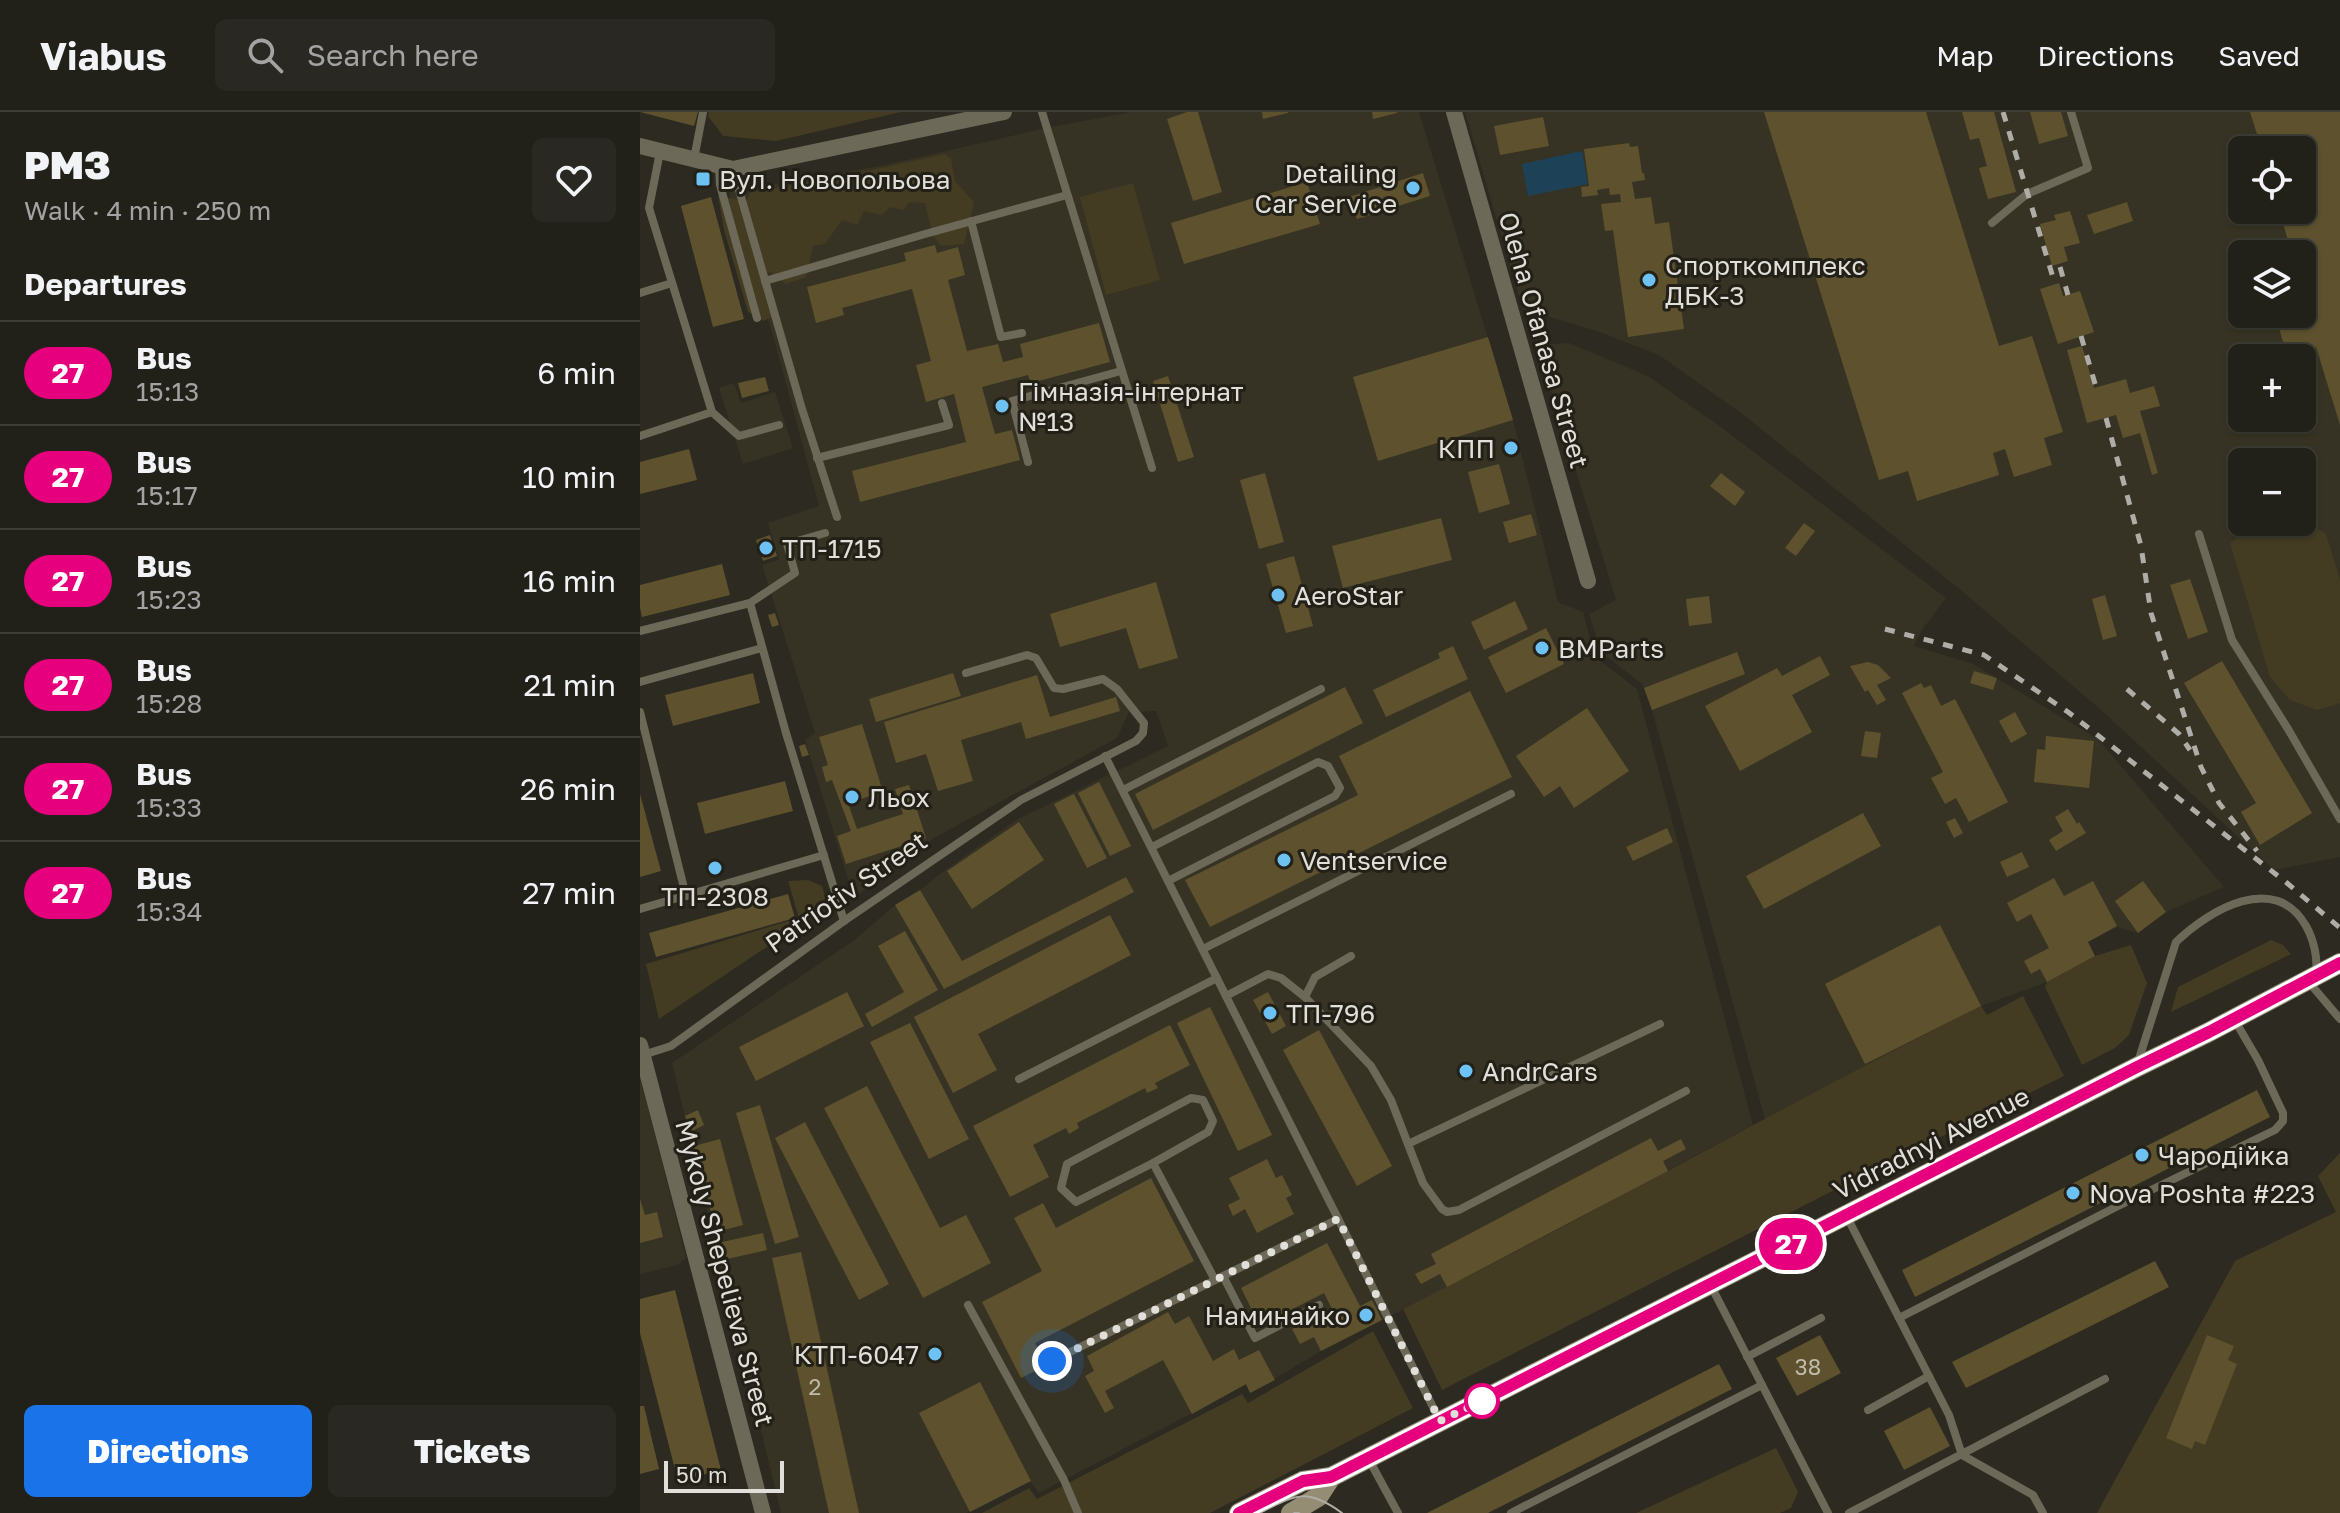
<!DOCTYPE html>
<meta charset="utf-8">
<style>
body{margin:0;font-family:"Golos Text",sans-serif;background:#292822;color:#f1f3f6;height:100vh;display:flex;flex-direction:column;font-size:30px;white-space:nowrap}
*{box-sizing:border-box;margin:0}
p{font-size:26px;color:#a2a3a2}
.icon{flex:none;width:44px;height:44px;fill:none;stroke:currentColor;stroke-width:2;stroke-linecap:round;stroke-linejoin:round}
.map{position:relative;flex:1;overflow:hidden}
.sheet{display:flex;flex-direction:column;background:#212019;width:640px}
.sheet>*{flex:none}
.badge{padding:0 16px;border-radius:26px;font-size:28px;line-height:52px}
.fabs{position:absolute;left:1588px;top:24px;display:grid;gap:16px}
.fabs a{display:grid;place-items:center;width:88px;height:88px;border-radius:12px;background:#212019;box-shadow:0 2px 6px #0004,0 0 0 2px #3e3e38;font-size:40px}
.scale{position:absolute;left:24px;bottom:20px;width:120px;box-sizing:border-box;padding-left:8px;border:4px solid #e0dfd9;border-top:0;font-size:22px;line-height:28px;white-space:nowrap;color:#e0dfd9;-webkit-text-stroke:6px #222017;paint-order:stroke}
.you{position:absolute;width:40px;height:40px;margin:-20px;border:6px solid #fff;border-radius:50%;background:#1a73e8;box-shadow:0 0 0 12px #1a73e833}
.map>.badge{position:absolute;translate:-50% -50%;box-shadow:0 0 0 4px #fff}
h2{padding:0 24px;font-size:30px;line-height:72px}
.round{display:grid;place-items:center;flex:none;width:84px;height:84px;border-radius:12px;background:#292822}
.head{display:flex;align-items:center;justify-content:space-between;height:136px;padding:0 24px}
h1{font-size:38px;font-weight:800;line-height:60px}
.action{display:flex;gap:16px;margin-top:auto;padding:16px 24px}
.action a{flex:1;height:92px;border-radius:12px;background:#1a73e8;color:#fff;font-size:32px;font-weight:800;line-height:92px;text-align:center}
.action a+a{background:#292822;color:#f1f3f6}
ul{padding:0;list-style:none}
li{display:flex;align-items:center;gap:24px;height:104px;padding:0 24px;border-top:2px solid #3e3e38}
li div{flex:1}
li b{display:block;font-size:30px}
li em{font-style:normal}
li .badge{min-width:88px;font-weight:700;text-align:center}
header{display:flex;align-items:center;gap:48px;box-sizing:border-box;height:112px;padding:0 40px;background:#212019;border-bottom:2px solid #3e3e38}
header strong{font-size:38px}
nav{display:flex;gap:44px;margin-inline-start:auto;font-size:28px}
.search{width:560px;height:72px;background:#292822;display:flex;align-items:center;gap:20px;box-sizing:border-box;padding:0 28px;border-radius:12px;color:#a2a3a2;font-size:30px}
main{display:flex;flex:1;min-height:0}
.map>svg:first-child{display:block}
.built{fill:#373324;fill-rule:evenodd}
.green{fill:#433c22}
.water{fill:#1d4257}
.building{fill:#5d522d}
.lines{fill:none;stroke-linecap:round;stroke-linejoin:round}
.lane{stroke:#6d6959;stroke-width:8}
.street{stroke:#6d6959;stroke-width:16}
.secondary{stroke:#948c73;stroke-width:20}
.tram{stroke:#afada7;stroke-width:2}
.rail{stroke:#afada7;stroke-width:5;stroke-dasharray:10 10;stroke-linecap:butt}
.line-casing{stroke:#fff;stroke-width:18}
.line{stroke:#e6007e;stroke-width:12}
.walk{stroke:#e0dfd9;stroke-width:8;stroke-dasharray:0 14.4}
.poi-dot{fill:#6dc2f3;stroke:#222017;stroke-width:3}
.stop-dot{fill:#fff;stroke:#e6007e;stroke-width:4}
.labels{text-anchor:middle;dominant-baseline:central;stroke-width:6;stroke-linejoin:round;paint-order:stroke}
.number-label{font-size:22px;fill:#bfbcae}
.poi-label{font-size:26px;fill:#e0dfd9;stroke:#222017;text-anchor:start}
.street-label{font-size:26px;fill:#e0dfd9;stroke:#222017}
</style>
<header>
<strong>Viabus</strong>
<div class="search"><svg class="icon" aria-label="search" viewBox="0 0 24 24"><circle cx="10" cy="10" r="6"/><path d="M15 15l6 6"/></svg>Search here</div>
<nav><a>Map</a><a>Directions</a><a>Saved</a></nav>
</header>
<main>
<section class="sheet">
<div class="head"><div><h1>РМЗ</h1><p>Walk · 4 min · 250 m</p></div><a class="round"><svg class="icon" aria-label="heart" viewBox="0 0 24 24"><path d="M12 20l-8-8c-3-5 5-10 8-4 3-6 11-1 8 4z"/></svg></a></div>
<h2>Departures</h2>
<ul>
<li><span class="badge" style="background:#e6007e;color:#fff">27</span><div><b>Bus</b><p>15:13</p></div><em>6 min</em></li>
<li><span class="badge" style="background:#e6007e;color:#fff">27</span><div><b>Bus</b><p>15:17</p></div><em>10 min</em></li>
<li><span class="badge" style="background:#e6007e;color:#fff">27</span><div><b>Bus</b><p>15:23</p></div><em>16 min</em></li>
<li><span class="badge" style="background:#e6007e;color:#fff">27</span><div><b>Bus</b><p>15:28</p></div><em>21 min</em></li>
<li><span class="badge" style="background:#e6007e;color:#fff">27</span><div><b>Bus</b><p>15:33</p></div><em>26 min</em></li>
<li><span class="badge" style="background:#e6007e;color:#fff">27</span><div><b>Bus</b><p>15:34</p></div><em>27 min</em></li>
</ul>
<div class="action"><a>Directions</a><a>Tickets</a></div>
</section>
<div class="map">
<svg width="1700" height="1401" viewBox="0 0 1700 1401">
<rect width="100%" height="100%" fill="#2c2a21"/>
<g class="built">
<polygon points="491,0 779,0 873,308 918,490 943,500 955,545 997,577 1113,1013 807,1175 681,1239 611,1281 606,1273 399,1381 390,1369 326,1401 141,1401 32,951 213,829 255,793 280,778 305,758 378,707 528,634 516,599 489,600 477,626 294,726 214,786 165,628 175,621 122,453 139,448 128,411 179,394 134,227 89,80 245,53 406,16"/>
<path d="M825,0H1700V745L1634,758L1460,597L1323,480L1105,304L1019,243L957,219L883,197ZM1602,38H1662V98H1602ZM1602,142H1662V202H1602ZM1602,246H1662V306H1602ZM1602,350H1662V410H1602Z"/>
<polygon points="929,231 1008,264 1081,315 1306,486 1282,518 1274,534 1333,552 1458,627 1584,775 1526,800 1498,821 1477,815 1448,830 1455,844 1407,870 1341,894 1125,1007 1012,598 1002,572 961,540 949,502 976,488 897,233"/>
<polygon points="94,271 101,291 135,280 153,336 103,352 79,276"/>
<polygon points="0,964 46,1146 37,1153 0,1162"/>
</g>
<g class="green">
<polygon points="69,0 261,0 136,29 83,24 68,4"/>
<polygon points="305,42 311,47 315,69 334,90 324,132 301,134 293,124 285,91 269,90 263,98 250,95 242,103 224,99 217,113 202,108 185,132 173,134 166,165 146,172 129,159 124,177 139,201 124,209 108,200 84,118 78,83 106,90 110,81 237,57"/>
<polygon points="493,71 520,168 466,183 440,85"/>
<path d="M1662,407L1686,422L1700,468V591L1677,598L1650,588L1630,565L1590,431C1610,415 1637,410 1662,410Z"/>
<polygon points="168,768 182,774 188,794 19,907 6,852 159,806 148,769"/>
<polygon points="1631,828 1643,833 1651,842 1531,900 1538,875"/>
<polygon points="1491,833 1507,871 1489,923 1475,936 1442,953 1405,875 1407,870 1455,844"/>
<path d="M1383,884L1424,964L1216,1067L802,1278L763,1197C957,1100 1147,992 1341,894L1347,903Z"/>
<polygon points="1700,1041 1700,1401 1457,1401 1595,1149 1696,1100 1678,1064"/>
<polygon points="733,1219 773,1296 570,1401 342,1401 389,1376 397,1387 602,1282 608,1291"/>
<polygon points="1136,1336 1158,1380 1151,1396 1140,1401 996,1401"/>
</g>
<polygon class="water" points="942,39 948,72 888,84 882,52"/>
<g class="building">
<polygon points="0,0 58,0 54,14"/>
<polygon points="547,0 558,0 582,80 553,89 527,7"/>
<polygon points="622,0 648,0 648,1 623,7"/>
<polygon points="732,0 757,0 757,1 733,7"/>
<polygon points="1124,0 1286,0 1359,234 1392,224 1423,320 1404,326 1412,353 1374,365 1365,337 1353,341 1359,363 1277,389 1268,359 1239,368"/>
<polygon points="1322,0 1354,0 1376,80 1348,87 1339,56 1347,54 1339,26 1330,28"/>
<polygon points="1390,0 1421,0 1428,24 1399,32"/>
<polygon points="1610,0 1700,0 1700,313 1676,235 1647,244 1635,202 1662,202 1662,142 1652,142 1639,98 1662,98 1662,38 1622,38"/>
<polygon points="903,5 909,34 860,43 854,14"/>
<polygon points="989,31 990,35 998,34 1002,61 1004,61 1005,68 992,70 995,87 1011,85 1015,112 1029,110 1044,217 988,225 973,118 965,119 961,92 981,90 980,82 970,83 969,76 957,78 958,83 942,85 941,75 949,74 944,37"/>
<polygon points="783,61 790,84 717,107 709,85"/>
<polygon points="667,70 680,112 544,152 531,111"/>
<polygon points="71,85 104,207 73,215 41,94"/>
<polygon points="1487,90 1493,109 1454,122 1447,103"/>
<polygon points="1430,99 1440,131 1424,135 1428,149 1412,154 1400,112 1416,108 1414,103"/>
<polygon points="295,133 297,141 318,135 325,163 308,168 327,239 358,232 363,250 383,245 380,232 459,211 470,250 391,271 388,263 342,275 355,322 372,318 380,348 220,390 212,359 326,330 314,282 286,290 276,253 291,249 272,177 202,196 204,203 176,211 167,175 266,149 264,141"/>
<polygon points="1419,171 1423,184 1440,179 1454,220 1418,232 1400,177"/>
<polygon points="848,225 873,308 738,349 713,265"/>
<polygon points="1442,234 1454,276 1486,267 1490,281 1514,274 1520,294 1500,299 1518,361 1512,363 1500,321 1483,326 1476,303 1447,311 1427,238"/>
<polygon points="528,264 554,345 538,350 513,269"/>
<polygon points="125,265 129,279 102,286 98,271"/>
<polygon points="873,327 878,342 869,344 865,329"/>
<polygon points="49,337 57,368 0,382 0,350"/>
<polygon points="859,352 870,392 839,401 828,360"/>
<polygon points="625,361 644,430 619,437 600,368"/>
<polygon points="1081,361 1105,380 1095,394 1070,374"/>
<polygon points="891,402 897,423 869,431 863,410"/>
<polygon points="801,406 812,448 703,476 692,434"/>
<polygon points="1164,411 1175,419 1156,444 1145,436"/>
<polygon points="130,423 137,444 123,449 116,428"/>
<polygon points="654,444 673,514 646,521 626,452"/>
<polygon points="82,452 90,483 2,505 0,496 0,473"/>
<polygon points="1550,467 1568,520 1548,527 1530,473"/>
<polygon points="516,470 538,546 499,557 486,516 420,535 410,502"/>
<polygon points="1465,483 1477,524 1463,528 1452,487"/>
<polygon points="1069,484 1072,511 1049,514 1046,487"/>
<polygon points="875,489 888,517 844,538 831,510"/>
<polygon points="135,501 139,513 132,515 128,503"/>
<polygon points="906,516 924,552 866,581 848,545"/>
<polygon points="813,534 828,567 746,605 733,578 800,546 798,541"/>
<polygon points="1097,540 1105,562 1012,598 1004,576"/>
<polygon points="1180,544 1190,563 1152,583 1172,620 1100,659 1065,594 1137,556 1142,564"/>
<polygon points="1582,549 1672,701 1620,733 1601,700 1616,691 1544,571"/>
<polygon points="1228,550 1238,553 1251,566 1237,573 1246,588 1237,593 1228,578 1225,580 1210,554"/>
<polygon points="1334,559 1357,566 1353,578 1330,571"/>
<polygon points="113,561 120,591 33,614 25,583"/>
<polygon points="313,561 321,584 236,610 229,587"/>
<polygon points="397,563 410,605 476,585 480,599 386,627 381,610 321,628 333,669 298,679 286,642 256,651 244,610"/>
<polygon points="1281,571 1284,576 1291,573 1301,594 1315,587 1368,690 1329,710 1316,686 1305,692 1291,666 1303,660 1262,581"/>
<polygon points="705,575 723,611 513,718 495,682"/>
<polygon points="830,579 872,665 570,815 545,768 718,683 699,644"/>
<polygon points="947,596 989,659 934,696 920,674 904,685 876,644"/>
<polygon points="1375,600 1387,622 1371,631 1359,609"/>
<polygon points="222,612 243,680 208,691 217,717 263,702 255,677 269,673 286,726 206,752 197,724 211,719 192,668 186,670 182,655 188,653 179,625"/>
<polygon points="1225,619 1241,621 1237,646 1221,644"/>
<polygon points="1406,624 1454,629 1449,676 1394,670 1397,637 1405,638"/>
<polygon points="165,632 169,643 162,645 159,634"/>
<polygon points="145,669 153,699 65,722 57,691"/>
<polygon points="459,670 491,734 470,744 438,681"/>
<polygon points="0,682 21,759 0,765"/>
<polygon points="434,682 467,746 447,756 414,692"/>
<polygon points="1428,697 1437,712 1439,710 1446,721 1416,739 1409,728 1423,719 1415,705"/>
<polygon points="1223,701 1241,734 1124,797 1106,764"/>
<polygon points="1315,706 1323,721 1314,726 1306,710"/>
<polygon points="379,710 404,748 332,797 307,759"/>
<polygon points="1027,716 1033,730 993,749 986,735"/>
<polygon points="1382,740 1389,755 1367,765 1360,750"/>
<polygon points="81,749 84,758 68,763 66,753"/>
<polygon points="486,765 494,780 304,877 255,793 280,778 322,849"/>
<polygon points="1414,766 1424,784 1453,769 1477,814 1448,830 1455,844 1407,870 1400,857 1391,862 1384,849 1409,836 1391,802 1377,810 1367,791"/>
<polygon points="1503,769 1526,800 1498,821 1475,789"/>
<polygon points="148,782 155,806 16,845 9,821"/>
<polygon points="470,803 491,843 338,922 357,958 313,981 274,905"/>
<polygon points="1300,813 1341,894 1225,952 1185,872"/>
<polygon points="265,819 298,878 232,915 225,902 264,880 238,834"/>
<polygon points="207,880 224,914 116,969 99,935"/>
<polygon points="628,880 646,914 632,922 613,888"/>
<polygon points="570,895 632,1023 598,1039 537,911"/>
<polygon points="270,911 329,1027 289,1047 230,930"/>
<polygon points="530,913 550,953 515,971 518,976 507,981 505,976 437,1011 439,1016 429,1022 426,1016 393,1033 409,1065 370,1085 333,1014"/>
<polygon points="679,918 752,1054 717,1074 643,938"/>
<polygon points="227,974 300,1116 326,1103 351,1151 283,1186 184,996"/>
<polygon points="1617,978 1630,1005 1275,1185 1262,1158"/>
<polygon points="120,993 159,1125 135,1132 96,1001"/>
<polygon points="58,998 64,1013 52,1019 45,1004"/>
<polygon points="165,1010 249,1172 219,1188 135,1026"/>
<polygon points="1011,1026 1018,1039 1041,1027 1046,1037 1023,1049 1028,1059 807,1175 800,1162 781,1172 775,1162 796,1152 791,1142"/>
<polygon points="80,1027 103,1113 76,1120 54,1034"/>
<polygon points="627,1047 636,1066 642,1063 652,1083 646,1086 654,1102 617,1121 605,1097 593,1104 588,1093 600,1087 589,1066"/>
<polygon points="511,1066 554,1149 395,1231 407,1253 381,1266 342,1190 402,1159 374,1106 403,1091 416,1116"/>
<polygon points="0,1087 5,1103 17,1100 23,1125 0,1131"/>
<polygon points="123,1121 127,1138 87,1147 82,1130"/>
<polygon points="687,1131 720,1194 732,1188 742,1208 681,1239 674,1225 660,1232 652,1217 692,1197 684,1181 620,1214 601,1176"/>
<polygon points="161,1140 219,1401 189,1401 132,1146"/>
<polygon points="1515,1149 1529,1175 1326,1276 1312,1250"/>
<polygon points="35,1178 81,1358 38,1369 0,1221 0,1187"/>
<polygon points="528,1200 535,1212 549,1204 573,1249 594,1237 599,1248 619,1238 635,1268 610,1281 606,1272 552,1302 523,1248 465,1279 474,1296 465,1301 445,1264 454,1259 447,1244"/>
<polygon points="1180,1223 1201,1261 1157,1284 1136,1246"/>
<polygon points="1567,1223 1594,1234 1588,1248 1597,1252 1565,1333 1555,1329 1552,1337 1526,1326"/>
<polygon points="294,1235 301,1245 295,1248 289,1238"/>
<polygon points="1079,1252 1092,1277 848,1401 787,1401"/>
<polygon points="340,1270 391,1369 330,1400 279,1301"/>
<polygon points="0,1294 4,1294 19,1357 0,1362"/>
<polygon points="1290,1295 1310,1334 1264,1358 1244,1319"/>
</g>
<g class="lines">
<g class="lane">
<polyline points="402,0 512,356"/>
<polyline points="20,40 9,96 72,300 99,324 139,313"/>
<polyline points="54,47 63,0"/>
<polyline points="79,54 80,73 117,206"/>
<polyline points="93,57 162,297 197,405"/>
<polyline points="331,109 361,225 382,221"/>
<polyline points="1352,111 1387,82 1448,56 1431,0"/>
<polyline points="125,169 285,122 427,83"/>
<polyline points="0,181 32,171"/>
<polyline points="0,324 72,300"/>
<polyline points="177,346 309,313 302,291"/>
<polyline points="388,350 372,289 481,259"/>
<polyline points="1559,422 1592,528 1648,617 1700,707"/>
<polyline points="110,491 146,621 204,809"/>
<polyline points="0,519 110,491 155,461 147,432 185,421"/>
<polyline points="0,570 122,536"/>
<polyline points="0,600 46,784"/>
<polyline points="465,644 800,1309"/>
<polyline points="483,678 681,577"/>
<polyline points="512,735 678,650 688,654 700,676 695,684 528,769"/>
<polyline points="0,797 184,743"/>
<polyline points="563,837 871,682"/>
<polyline points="1667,868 1700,907"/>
<polyline points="586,884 628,862 641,866 665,885 731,954 751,988 783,1071 802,1097 807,1100 819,1098 1046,979"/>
<polyline points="665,885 675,865 711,844"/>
<polyline points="3,943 31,934 204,809 381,688 496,629 503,621 504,611 477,577 463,567 423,577 414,576 396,546 387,543 326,561"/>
<path d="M1498,950L1536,830C1569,798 1635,759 1666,814C1674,828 1678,847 1676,862"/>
<polyline points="379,967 577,866"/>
<polygon points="551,986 563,988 573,1009 568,1020 513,1051 436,1090 421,1076 427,1052"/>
<polyline points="768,1032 1020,912"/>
<polyline points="513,1051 575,1168"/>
<polyline points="1207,1105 1309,1303 1322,1343 1393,1383 1403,1401"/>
<polyline points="583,1164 615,1226 679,1193"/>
<polyline points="1071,1174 1188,1401"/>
<polyline points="328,1193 424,1368 438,1401"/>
<polyline points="1259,1206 1476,1095 1635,1018 1643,1009 1643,1001 1618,948 1594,907"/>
<polyline points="1107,1245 1181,1206"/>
<polyline points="412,1249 698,1107"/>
<polyline points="1228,1298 1289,1264"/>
<polyline points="728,1346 758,1401"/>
<polyline points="871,1401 1122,1273"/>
<polyline points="1209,1401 1465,1267"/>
</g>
<g class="street">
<polyline points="814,0 948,469"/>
<polyline points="0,34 93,57 364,0"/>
<polyline points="0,933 123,1401"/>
</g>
<g class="secondary">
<polyline points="599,1401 663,1369 691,1365 1497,955 1569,920 1700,851"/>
<polyline points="651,1401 678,1385 691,1365"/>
</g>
<g class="tram">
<path d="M619,1401C656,1383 666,1375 702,1401"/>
<polyline points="654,1401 659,1401"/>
</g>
<g class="rail">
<polyline points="1363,0 1415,172"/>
<polyline points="1420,155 1428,183"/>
<polyline points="1441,224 1456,275"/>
<polyline points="1466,306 1501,434 1511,501 1561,655 1579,691 1617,739"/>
<polyline points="1245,517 1344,543 1428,600 1647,771 1700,816"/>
<polyline points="1487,577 1539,622 1550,638"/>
</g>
</g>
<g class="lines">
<defs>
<polyline id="line" points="599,1401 663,1369 691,1365 1497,955 1569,920 1700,851"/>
</defs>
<use href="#line" class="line-casing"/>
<use href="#line" class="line"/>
<polyline class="walk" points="412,1249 698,1107 800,1309 842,1289"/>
</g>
<g class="poi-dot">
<rect x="55" y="59" width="16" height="16" rx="4"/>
<circle cx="773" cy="76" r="8"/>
<circle cx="1009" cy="168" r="8"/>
<circle cx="362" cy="294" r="8"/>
<circle cx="871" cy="336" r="8"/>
<circle cx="126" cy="436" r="8"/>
<circle cx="638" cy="483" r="8"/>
<circle cx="902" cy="536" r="8"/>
<circle cx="212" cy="685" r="8"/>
<circle cx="644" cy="748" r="8"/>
<circle cx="75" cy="756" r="8"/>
<circle cx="630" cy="901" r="8"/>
<circle cx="826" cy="959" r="8"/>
<circle cx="1502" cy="1043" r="8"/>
<circle cx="1433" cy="1081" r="8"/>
<circle cx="726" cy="1203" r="8"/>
<circle cx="295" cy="1242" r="8"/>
</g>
<circle class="stop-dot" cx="842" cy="1289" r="16"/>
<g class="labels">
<g class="number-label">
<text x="1168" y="1254">38</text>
<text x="175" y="1274">2</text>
</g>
<g class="poi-label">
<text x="757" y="61" text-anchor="end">Detailing<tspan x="757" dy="30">Car Service</tspan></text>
<text x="79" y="67">Вул. Новопольова</text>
<text x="1025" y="153">Спорткомплекс<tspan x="1025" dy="30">ДБК-3</tspan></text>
<text x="378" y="279">Гімназія-інтернат<tspan x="378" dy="30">№13</tspan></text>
<text x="855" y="336" text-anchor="end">КПП</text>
<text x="142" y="436">ТП-1715</text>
<text x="654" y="483">AeroStar</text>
<text x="918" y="536">BMParts</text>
<text x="228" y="685">Льох</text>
<text x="660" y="748">Ventservice</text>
<text x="75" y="784" text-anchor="middle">ТП-2308</text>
<text x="646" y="901">ТП-796</text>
<text x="842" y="959">AndrCars</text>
<text x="1518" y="1043">Чародійка</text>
<text x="1449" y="1081">Nova Poshta #223</text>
<text x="710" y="1203" text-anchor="end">Наминайко</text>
<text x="279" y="1242" text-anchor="end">КТП-6047</text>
</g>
<g class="street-label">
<text transform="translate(904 228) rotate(74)">Oleha Ofanasa Street</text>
<text transform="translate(206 780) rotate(-35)">Patriotiv Street</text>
<text transform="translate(1291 1031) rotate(-27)">Vidradnyi Avenue</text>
<text transform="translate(85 1161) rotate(75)">Mykoly Shepelieva Street</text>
</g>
</g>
</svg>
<div class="fabs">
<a><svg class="icon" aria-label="locate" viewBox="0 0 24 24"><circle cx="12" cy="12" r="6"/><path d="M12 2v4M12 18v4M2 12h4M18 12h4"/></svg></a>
<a><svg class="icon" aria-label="layers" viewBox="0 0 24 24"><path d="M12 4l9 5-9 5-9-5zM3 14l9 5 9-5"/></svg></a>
<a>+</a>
<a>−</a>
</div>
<div class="scale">50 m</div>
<div class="you" style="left:412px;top:1249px"></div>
<b class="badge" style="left:1151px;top:1132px;background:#e6007e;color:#fff">27</b>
</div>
</main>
